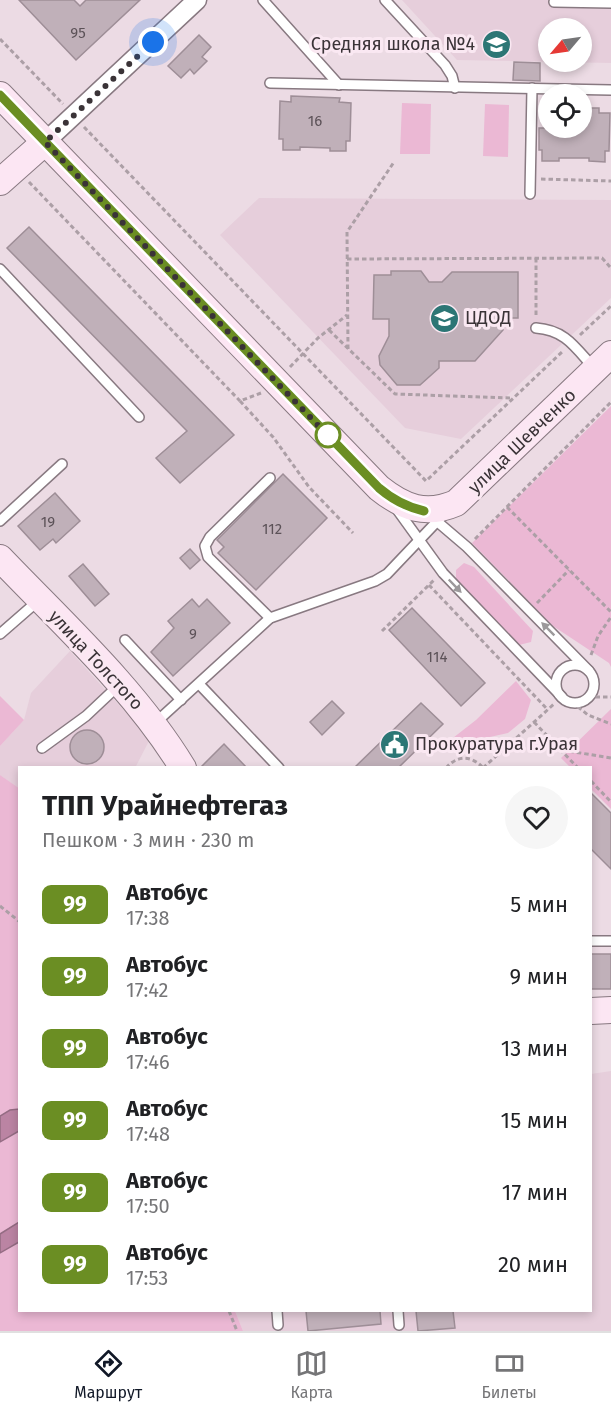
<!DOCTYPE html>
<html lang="ru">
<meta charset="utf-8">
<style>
body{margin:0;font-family:"Fira Sans",sans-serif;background:#f6f6f6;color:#202124;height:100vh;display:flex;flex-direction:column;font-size:22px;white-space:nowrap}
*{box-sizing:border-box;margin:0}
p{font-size:20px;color:#757577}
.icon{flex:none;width:33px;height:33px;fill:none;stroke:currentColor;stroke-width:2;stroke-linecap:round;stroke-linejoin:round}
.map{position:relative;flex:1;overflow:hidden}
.side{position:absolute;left:18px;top:766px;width:574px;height:546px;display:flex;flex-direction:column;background:#fff;border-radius:0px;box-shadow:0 3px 9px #0003}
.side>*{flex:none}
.badge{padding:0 12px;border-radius:9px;font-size:21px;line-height:39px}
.needle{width:39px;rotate:241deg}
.controls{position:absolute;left:538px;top:18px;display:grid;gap:12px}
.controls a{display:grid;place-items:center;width:54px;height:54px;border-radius:50%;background:#fff;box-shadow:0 3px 9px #0003;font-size:30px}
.you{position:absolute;width:30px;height:30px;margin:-15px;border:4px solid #fff;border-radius:50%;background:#1a73e8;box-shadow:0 0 0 9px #1a73e833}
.map>.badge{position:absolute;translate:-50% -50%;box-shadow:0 0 0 3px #fff}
.round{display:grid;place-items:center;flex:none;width:63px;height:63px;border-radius:32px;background:#f6f6f6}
.head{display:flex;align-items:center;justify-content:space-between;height:102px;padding:0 24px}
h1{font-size:28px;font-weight:700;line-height:45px}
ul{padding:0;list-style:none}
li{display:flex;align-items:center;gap:18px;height:72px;padding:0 24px}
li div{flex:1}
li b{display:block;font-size:22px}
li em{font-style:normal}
li .badge{min-width:66px;font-weight:700;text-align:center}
.dock{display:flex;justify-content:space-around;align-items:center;height:84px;border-top:2px solid #e0e0e0;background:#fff;font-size:16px;color:#757577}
.dock a{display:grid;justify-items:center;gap:3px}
.dock .active{color:#111827}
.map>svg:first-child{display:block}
.built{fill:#e6cedb;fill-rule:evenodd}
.green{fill:#ebb8d4}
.water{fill:#bb84a3;stroke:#946c83;stroke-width:1.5}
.building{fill:#c0b0b9;stroke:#9e8e97;stroke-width:1.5}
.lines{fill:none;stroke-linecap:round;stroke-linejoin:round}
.lane-casing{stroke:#887981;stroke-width:12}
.street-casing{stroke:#887981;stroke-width:21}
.secondary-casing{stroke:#887981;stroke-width:28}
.path{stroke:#ac9fa6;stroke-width:3;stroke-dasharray:4.5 3;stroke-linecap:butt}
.lane{stroke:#fff;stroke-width:9}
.street{stroke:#fff;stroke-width:18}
.secondary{stroke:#fce6f3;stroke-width:26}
.oneway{fill:#9c999b}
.line-casing{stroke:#fff;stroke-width:14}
.line{stroke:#6b8e23;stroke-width:9}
.walk{stroke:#3a3337;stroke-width:6;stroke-dasharray:0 10.8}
.stop-dot{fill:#fff;stroke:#6b8e23;stroke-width:3}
.labels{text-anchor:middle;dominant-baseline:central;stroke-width:6;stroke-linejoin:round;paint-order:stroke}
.number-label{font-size:15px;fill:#5c5258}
.poi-label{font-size:18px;fill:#3a3337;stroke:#fae8f2;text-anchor:start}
.street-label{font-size:18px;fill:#3a3337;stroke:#fae8f2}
</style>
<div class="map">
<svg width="611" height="1331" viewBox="0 0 611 1331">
<rect width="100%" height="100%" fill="#ecdbe4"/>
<g class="built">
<path d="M402,0H611V63L457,60ZM549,28H582V62H549Z"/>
<polygon points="259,198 611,200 611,298 461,439 405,428 220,235"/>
<polygon points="70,651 150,739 135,768 20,768 19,789 0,775 0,746 24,720 31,693"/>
<polygon points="611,1071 611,1331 243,1331 235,1311 591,1311 591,1074"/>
</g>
<g class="green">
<polygon points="402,103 431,104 430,154 400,154"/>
<polygon points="485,104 509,105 508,157 483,156"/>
<polygon points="611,406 611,667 609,663 553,626 472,543"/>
<polygon points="464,563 474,567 533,631 531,642 519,645 456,581 456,570"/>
<polygon points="516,681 531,700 525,719 508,733 440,748 476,720"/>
<polygon points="0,696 24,720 0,746"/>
<polygon points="611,709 611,809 591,789 591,768 571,768 561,758"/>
<polygon points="0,775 20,789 19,1109 10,1110 0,1116"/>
<polygon points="19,1131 19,1222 0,1234 0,1142"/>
<polygon points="19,1242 20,1311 235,1311 243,1331 0,1331 0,1253"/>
</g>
<g class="water">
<polygon points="19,1109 19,1131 0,1142 0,1116 10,1110"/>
<polygon points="19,1222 19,1242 0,1253 0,1234"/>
</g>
<g class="building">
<polygon points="19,0 74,0 80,6 86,0 140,0 76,60"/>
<polygon points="199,35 211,47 202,57 207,61 194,74 190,69 181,78 168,66"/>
<polygon points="514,62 540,63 540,81 513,80"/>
<polygon points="291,96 340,98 339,102 351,103 350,141 346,141 346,151 330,151 330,148 300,147 300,150 283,150 283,139 279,139 280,101 291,102"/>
<polygon points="583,108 599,108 599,113 610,113 609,151 605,151 605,162 589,161 589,158 559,158 559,161 542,161 542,150 539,150 539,128 582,128"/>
<polygon points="29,227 234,435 180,483 156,458 187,431 7,248"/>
<polygon points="391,271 421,271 429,282 442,282 452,272 518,272 518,318 503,318 503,330 475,361 439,361 439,368 420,385 397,385 380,365 379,356 389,336 389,319 373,319 374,275 391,275"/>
<polygon points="283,474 327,518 256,590 218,553 224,547 217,540"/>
<polygon points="55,493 80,521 56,543 53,539 40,550 18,526"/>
<polygon points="190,549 200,560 190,569 180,558"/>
<polygon points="83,564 109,594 95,606 69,576"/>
<polygon points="192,599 199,607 207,599 230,623 173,676 151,652 174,628 168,621"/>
<polygon points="412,608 485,683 461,706 389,630"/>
<polygon points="332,701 344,713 322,735 310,722"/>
<polygon points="421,703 443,724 398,768 354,768"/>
<circle cx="87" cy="747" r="17"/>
<polygon points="224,744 247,768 200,768"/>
<polygon points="591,793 611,813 611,869 591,849"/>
<rect x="591" y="954" width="20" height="35"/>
<polygon points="306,1311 380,1311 381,1324 308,1331"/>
<polygon points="416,1311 453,1311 455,1328 418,1331"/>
</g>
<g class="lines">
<defs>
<g id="lane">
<polyline points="263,0 339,85"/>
<polyline points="385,0 445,65 452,76 455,88"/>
<polyline points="554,2 611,3"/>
<polyline points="270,83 611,90"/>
<polyline points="530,194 532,88"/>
<polyline points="0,269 139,417"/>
<path d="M536,328C565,330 575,347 593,367"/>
<polyline points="270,478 210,537 205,546 208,557 270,618"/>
<polyline points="396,508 443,573 562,697"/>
<polyline points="433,518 467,547 589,671"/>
<polyline points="0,521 62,464"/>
<polyline points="0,634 39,600"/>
<polyline points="125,640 181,700"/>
<circle cx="575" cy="684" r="19"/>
<polyline points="199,684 279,768"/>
<polyline points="154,724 270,618 375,581 387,574 445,513"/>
<polyline points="42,748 86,716 119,685"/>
<polyline points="591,941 611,941"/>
<polyline points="277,1311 278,1325"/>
<polyline points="398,1311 399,1325"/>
</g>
<polyline id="street" points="45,142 197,0"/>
<g id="secondary">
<path d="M0,95L379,488C404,508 426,516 456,503L611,354"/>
<polyline points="0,182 45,142"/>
<path d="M0,558C64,625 135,689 183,768"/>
<polyline points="591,1011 611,1010"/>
</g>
</defs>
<use href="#lane" class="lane-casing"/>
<use href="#street" class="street-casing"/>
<use href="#secondary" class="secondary-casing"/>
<g class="path">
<polyline points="0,39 63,104"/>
<polyline points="84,127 426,481 562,352"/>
<polyline points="541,179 611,181"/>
<polyline points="29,182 240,401"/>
<polyline points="536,258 536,317"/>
<polyline points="347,259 602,258 611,268"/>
<polyline points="329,330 395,394 511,398"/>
<polyline points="580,335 611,306"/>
<polyline points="348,349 347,232 394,162"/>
<polyline points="290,367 318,338 347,315"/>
<polyline points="261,393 240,401 273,437 309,487 353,533"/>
<polyline points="507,507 611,612"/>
<polyline points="475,539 611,402"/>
<polyline points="429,585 548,710"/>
<polyline points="537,603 569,570"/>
<polyline points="382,631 434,580"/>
<polyline points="591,655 598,636 611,617"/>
<polyline points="588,697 611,697"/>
<polyline points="572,702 588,715 611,724"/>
<polyline points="534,722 578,768"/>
<polyline points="562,750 611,758"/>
<path d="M446,768C457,755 472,755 483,768"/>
<polyline points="483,768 554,704"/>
<polyline points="591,781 611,802"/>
<polyline points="0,906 20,922"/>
<polyline points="229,1311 237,1331"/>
</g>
<use href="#lane" class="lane"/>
<use href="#street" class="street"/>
<use href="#secondary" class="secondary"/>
</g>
<defs><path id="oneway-solid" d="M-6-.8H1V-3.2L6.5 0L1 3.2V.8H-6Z" transform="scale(1.5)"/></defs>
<g class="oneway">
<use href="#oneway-solid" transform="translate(455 586) rotate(46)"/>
<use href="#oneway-solid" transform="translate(548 629) rotate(-135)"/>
</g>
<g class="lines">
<defs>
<path id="line" d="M0,95L379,488C393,500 406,507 424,511"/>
</defs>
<use href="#line" class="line-casing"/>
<use href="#line" class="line"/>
<polyline class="walk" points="153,42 45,142 335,443 328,435"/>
</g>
<defs>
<symbol id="school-disc" viewBox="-11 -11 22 22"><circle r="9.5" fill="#2c7675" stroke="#fae8f2"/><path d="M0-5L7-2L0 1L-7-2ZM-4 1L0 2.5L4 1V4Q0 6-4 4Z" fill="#fff"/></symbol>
<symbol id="civic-disc" viewBox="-11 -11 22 22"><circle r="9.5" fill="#2c7675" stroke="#fae8f2"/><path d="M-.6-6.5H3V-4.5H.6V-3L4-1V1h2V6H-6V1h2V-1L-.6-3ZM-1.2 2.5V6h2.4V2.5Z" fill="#fff"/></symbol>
</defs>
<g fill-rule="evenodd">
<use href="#school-disc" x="480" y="28" width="33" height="33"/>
<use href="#school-disc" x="428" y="302" width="33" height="33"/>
<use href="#civic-disc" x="378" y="728" width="33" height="33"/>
</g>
<circle class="stop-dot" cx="328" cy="435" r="12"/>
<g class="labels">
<g class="number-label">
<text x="78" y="33">95</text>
<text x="315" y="121">16</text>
<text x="48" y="522">19</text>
<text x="272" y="529">112</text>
<text x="193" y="634">9</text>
<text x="437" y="657">114</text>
</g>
<g class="poi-label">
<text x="475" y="44" text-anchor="end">Средняя школа №4</text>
<text x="465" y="318">ЦДОД</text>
<text x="415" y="744">Прокуратура г.Урая</text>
</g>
<g class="street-label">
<text transform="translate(522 441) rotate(-44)">улица Шевченко</text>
<text transform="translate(96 660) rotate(47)">улица Толстого</text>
</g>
</g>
</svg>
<div class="controls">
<a><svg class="needle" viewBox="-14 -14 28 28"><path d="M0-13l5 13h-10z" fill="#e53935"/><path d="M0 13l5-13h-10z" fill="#757577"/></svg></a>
<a><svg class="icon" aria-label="locate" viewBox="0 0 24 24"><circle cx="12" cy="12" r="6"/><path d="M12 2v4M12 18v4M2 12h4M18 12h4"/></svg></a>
</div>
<div class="you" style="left:153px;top:42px"></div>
<section class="side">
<div class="head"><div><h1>ТПП Урайнефтегаз</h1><p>Пешком · 3 мин · 230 m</p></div><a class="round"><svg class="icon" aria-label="heart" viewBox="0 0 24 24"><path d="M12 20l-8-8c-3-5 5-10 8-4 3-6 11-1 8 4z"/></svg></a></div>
<ul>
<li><span class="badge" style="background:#6b8e23;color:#fff">99</span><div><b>Автобус</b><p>17:38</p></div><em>5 мин</em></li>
<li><span class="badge" style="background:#6b8e23;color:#fff">99</span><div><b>Автобус</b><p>17:42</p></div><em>9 мин</em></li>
<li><span class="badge" style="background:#6b8e23;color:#fff">99</span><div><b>Автобус</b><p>17:46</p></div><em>13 мин</em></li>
<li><span class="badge" style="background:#6b8e23;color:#fff">99</span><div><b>Автобус</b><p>17:48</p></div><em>15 мин</em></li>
<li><span class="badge" style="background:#6b8e23;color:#fff">99</span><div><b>Автобус</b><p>17:50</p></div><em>17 мин</em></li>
<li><span class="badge" style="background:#6b8e23;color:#fff">99</span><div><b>Автобус</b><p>17:53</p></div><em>20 мин</em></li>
</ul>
</section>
</div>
<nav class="dock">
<a class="active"><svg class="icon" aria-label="directions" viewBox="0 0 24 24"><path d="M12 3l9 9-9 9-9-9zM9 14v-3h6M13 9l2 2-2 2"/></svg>Маршрут</a>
<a><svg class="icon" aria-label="map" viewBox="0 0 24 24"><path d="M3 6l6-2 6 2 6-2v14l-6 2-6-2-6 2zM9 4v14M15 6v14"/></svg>Карта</a>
<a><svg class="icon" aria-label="tickets" viewBox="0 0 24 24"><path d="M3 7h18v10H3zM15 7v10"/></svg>Билеты</a>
</nav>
